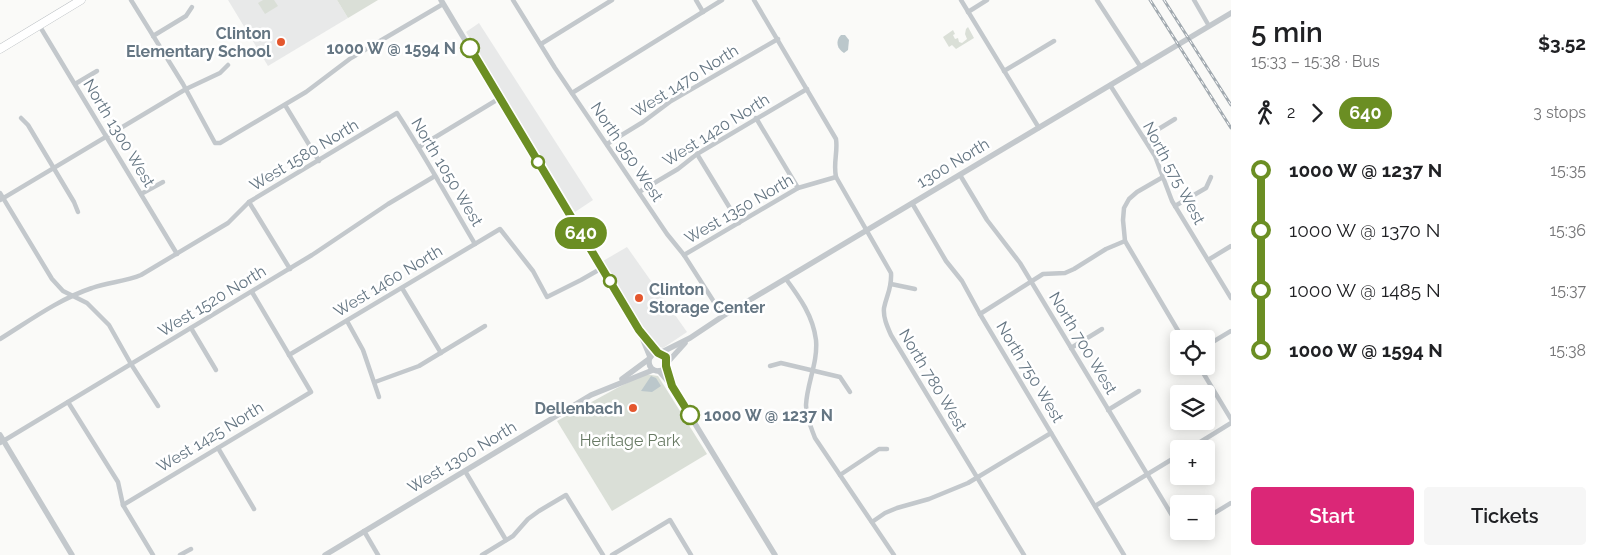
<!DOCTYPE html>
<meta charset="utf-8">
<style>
body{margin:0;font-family:Raleway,sans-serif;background:#f6f6f6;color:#202124;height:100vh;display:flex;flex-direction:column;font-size:19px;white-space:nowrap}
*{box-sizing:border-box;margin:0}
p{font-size:16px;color:#757577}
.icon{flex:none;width:28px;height:28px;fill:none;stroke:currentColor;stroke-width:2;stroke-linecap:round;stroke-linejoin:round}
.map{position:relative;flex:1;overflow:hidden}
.drawer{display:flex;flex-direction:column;background:#fff;width:375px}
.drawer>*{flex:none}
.badge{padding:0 10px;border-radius:16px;font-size:18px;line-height:32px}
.controls{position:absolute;left:1170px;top:330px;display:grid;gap:10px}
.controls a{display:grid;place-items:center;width:45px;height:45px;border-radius:5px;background:#fff;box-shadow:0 2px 12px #0003;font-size:25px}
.map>.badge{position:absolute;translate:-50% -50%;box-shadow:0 0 0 2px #fff}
.legs{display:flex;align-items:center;gap:8px;height:55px;padding:0 20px;font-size:16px}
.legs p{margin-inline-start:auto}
.head{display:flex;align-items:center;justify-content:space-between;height:85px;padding:0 20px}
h1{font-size:28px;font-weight:600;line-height:38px}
.action{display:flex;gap:10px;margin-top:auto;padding:10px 20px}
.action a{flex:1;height:58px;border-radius:5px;background:#db2777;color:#fff;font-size:20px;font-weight:600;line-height:58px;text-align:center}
.action a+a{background:#f6f6f6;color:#202124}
ul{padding:0 20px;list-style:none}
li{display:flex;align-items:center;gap:18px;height:60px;font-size:19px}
li i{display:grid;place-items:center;width:8px;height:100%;margin:0 6px;background:currentColor}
li i::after{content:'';width:12px;height:12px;margin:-6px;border:4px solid;border-radius:50%;background:#fff}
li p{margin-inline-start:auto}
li:first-child i{background:linear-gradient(#0000 50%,currentColor 0)}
li:last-child i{background:linear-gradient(currentColor 50%,#0000 0)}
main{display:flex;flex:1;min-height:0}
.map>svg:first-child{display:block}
.built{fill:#e8e9e9}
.green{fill:#dadfd7}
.water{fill:#bbc7cb}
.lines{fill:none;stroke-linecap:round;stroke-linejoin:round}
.primary-casing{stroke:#b5babe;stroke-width:9}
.minor{stroke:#c3c8cc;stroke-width:4.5}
.tertiary{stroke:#c3c8cc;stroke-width:5.5}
.primary{stroke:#fff;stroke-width:8}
.rail-casing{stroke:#a2aab0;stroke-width:3}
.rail{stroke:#fff;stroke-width:1;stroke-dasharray:4;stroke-linecap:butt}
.line-1-casing{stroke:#fff;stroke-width:11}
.line-1{stroke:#6b8e23;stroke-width:8}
.poi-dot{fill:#e4572e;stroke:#fff;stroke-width:2}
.stop-1-dot{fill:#fff;stroke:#6b8e23;stroke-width:2.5}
.labels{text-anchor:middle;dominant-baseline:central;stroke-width:5;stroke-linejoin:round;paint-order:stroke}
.poi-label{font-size:16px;font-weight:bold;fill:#657683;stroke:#fff;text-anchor:end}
.stop-label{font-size:16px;font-weight:bold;fill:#657683;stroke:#fff;text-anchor:end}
.street-label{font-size:16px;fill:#657683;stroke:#fff}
.park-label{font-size:16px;fill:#687a64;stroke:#fff}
</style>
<main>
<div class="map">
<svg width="1231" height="555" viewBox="0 0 1231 555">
<rect width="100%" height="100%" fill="#fafaf8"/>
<g class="built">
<polygon points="228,0 337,0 348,18 268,66"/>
<polygon points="479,23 593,200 575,212 466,32"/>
<polygon points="627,247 687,332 663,348 654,345 603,261"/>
</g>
<g class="green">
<polygon points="263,0 274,0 278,6 265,14 258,3"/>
<polygon points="337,0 378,0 348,18"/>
<polygon points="968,27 974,38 956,49 952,45 949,47 943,37 953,30 955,34 953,35 955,39 958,38 959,42 962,43 967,39 965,34 966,29"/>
<polygon points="645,374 658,376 707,454 612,511 557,421 617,388"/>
</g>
<g class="water">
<path d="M841,35H845L849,40L848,50L844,53C837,49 835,41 841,35Z"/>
<polygon points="651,376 656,378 661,386 652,392 641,391"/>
</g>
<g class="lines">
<defs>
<polyline id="primary" points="0,49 81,0"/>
</defs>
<use href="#primary" class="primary-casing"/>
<g class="minor">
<polyline points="131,0 183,84 215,143 220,143 306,92 351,58 443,4"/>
<polyline points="513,0 555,68 667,234 684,255 723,316"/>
<polyline points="696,0 703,12"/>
<path d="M754,0L836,139C838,152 833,163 836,177L891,273C892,288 887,294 884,308C883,317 887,326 891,335L1024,555"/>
<polyline points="961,0 1039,128"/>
<polyline points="1097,0 1140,66"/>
<polyline points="1194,0 1209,26"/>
<polyline points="968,12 987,0"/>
<polyline points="39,25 177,254"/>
<polyline points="153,36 186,16 192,7"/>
<polyline points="541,44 612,0"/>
<polyline points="1004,71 1054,41"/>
<polyline points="75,84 97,71"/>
<polyline points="1110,85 1155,156 1172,201 1231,298"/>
<polyline points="572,93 722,0"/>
<polyline points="285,105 319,161"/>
<polyline points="21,118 28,125 74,202 78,212"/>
<polyline points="756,118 798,188"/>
<polyline points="1144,138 1175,119"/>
<polyline points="607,144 643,122 671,101 778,39"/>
<polyline points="419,147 500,98"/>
<polyline points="697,154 739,223"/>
<polyline points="960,175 987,220 1020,263 1179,527"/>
<polyline points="1163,177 1137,192 1129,199 1124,208 1123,220 1125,241 1183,339"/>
<polyline points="639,192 678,169 697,154 807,89"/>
<polyline points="0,193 52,279 63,291 87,303 109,325 131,364 158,406"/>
<polyline points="141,194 163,182"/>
<polyline points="0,200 186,89 220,73 228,65"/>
<polyline points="249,202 290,269"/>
<polyline points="912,203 946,261 962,281 980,314 1124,555"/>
<polyline points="1175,206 1206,188 1211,177"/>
<polyline points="684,255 798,188 836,177"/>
<polyline points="1208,260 1231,246"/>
<path d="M786,279C800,298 813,316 816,340C818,363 807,383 806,405C806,417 811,427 815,438L894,555"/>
<polyline points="891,284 915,289"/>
<polyline points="402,288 441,353"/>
<polyline points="980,314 1043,274 1065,273 1074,269 1106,249 1125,241"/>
<polyline points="347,321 363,350 379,397"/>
<polyline points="191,328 216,370"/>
<path d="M0,339C29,321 59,299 92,288C108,282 125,282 141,275L228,223L249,202L397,113C425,156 449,200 475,244"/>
<polyline points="1206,346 1231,331"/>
<polyline points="1071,348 1102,329"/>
<polyline points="289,355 500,229 533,271 547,297 581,280 602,268"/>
<polyline points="770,366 781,363 840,377 850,392"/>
<polyline points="1199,366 1231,419"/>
<polyline points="375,382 419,366 485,326"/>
<polyline points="68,402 118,482 123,505 153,555"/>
<polyline points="1108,410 1139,391"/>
<polyline points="0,443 312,255 388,204 435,176"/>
<polyline points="218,448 254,509"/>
<polyline points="1189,449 1231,423"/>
<polyline points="465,471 506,540"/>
<polyline points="840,475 879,449 887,449"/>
<polyline points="123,505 311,392 252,292"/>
<polyline points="1095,506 1179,455"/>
<polyline points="1206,518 1231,503"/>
<polyline points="872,522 885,513 897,508 929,499 968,483 1051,433"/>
<polyline points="364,531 378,555"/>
<polyline points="1181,531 1183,531"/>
<polyline points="180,555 191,549"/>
<polyline points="482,555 513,536 528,519 539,511 566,495 603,555"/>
<polyline points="612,555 670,520 691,555"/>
</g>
<g class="tertiary">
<polyline points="441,0 639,330 650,357"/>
<polyline points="642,334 658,353"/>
<circle cx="658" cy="362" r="9"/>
<polyline points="660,353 690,338 723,316 1231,13"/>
<polyline points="667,363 685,343"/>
<polyline points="666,366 672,386"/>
<polyline points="659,371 672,386 775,555"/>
<polyline points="622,379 649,359"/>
<polyline points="0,435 72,555"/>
<polyline points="325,555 591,395 653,370"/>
</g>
<use href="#primary" class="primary"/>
<defs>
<g id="rail">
<polyline points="1150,0 1231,128"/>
<polyline points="1164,0 1231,105"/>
</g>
</defs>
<use href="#rail" class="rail-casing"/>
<use href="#rail" class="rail"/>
</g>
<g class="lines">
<defs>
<polyline id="line-1" points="470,48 639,330 658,353 666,357 666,366 672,386 690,415"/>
</defs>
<use href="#line-1" class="line-1-casing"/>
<use href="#line-1" class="line-1"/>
</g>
<g class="poi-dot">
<circle cx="281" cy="42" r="5"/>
<circle cx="639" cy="298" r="5"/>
<circle cx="633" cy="408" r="5"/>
</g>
<g class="stop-1-dot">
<circle cx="470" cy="48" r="9"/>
<circle cx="538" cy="162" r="6"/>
<circle cx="610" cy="281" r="6"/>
<circle cx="690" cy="415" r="9"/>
</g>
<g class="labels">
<g class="poi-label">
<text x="271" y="33">Clinton<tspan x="271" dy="18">Elementary School</tspan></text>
<text x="649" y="289" text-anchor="start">Clinton<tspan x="649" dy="18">Storage Center</tspan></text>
<text x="623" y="408">Dellenbach</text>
</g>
<g class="stop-label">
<text x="456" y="48">1000 W @ 1594 N</text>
<text x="704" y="415" text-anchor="start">1000 W @ 1237 N</text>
</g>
<g class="street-label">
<text transform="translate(685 81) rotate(-32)">West 1470 North</text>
<text transform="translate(716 130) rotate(-32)">West 1420 North</text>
<text transform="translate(119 133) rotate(59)">North 1300 West</text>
<text transform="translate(627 152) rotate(56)">North 950 West</text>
<text transform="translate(304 155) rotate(-31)">West 1580 North</text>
<text transform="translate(953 163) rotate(-31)">1300 North</text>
<text transform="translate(447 172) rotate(59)">North 1050 West</text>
<text transform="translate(1174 173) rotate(62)">North 575 West</text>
<text transform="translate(739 209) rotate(-30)">West 1350 North</text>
<text transform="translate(388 281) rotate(-31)">West 1460 North</text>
<text transform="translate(212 301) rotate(-31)">West 1520 North</text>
<text transform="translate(1083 343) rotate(59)">North 700 West</text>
<text transform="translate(1030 372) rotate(59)">North 750 West</text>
<text transform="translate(933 380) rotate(59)">North 780 West</text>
<text transform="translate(210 437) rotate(-31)">West 1425 North</text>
<text transform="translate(462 457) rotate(-31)">West 1300 North</text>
</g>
<g class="park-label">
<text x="630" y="440">Heritage Park</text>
</g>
</g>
</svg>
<div class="controls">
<a><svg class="icon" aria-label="locate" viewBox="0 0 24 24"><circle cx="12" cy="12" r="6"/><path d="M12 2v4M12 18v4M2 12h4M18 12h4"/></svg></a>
<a><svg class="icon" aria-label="layers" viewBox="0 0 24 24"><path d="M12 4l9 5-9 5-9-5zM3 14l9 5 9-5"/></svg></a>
<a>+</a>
<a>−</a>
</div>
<b class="badge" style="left:581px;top:233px;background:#6b8e23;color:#fff">640</b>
</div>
<section class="drawer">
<div class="head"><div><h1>5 min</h1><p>15:33 – 15:38 · Bus</p></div><b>$3.52</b></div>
<div class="legs"><svg class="icon" aria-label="walk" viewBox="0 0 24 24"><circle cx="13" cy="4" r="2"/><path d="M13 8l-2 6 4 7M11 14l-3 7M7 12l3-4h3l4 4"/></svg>2<svg class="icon" aria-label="forward" viewBox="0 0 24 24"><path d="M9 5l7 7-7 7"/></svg><b class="badge" style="background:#6b8e23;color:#fff">640</b><p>3 stops</p></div>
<ul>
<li><i style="color:#6b8e23"></i><b>1000 W @ 1237 N</b><p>15:35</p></li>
<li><i style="color:#6b8e23"></i><span>1000 W @ 1370 N</span><p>15:36</p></li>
<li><i style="color:#6b8e23"></i><span>1000 W @ 1485 N</span><p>15:37</p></li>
<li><i style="color:#6b8e23"></i><b>1000 W @ 1594 N</b><p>15:38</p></li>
</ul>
<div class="action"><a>Start</a><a>Tickets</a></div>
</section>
</main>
